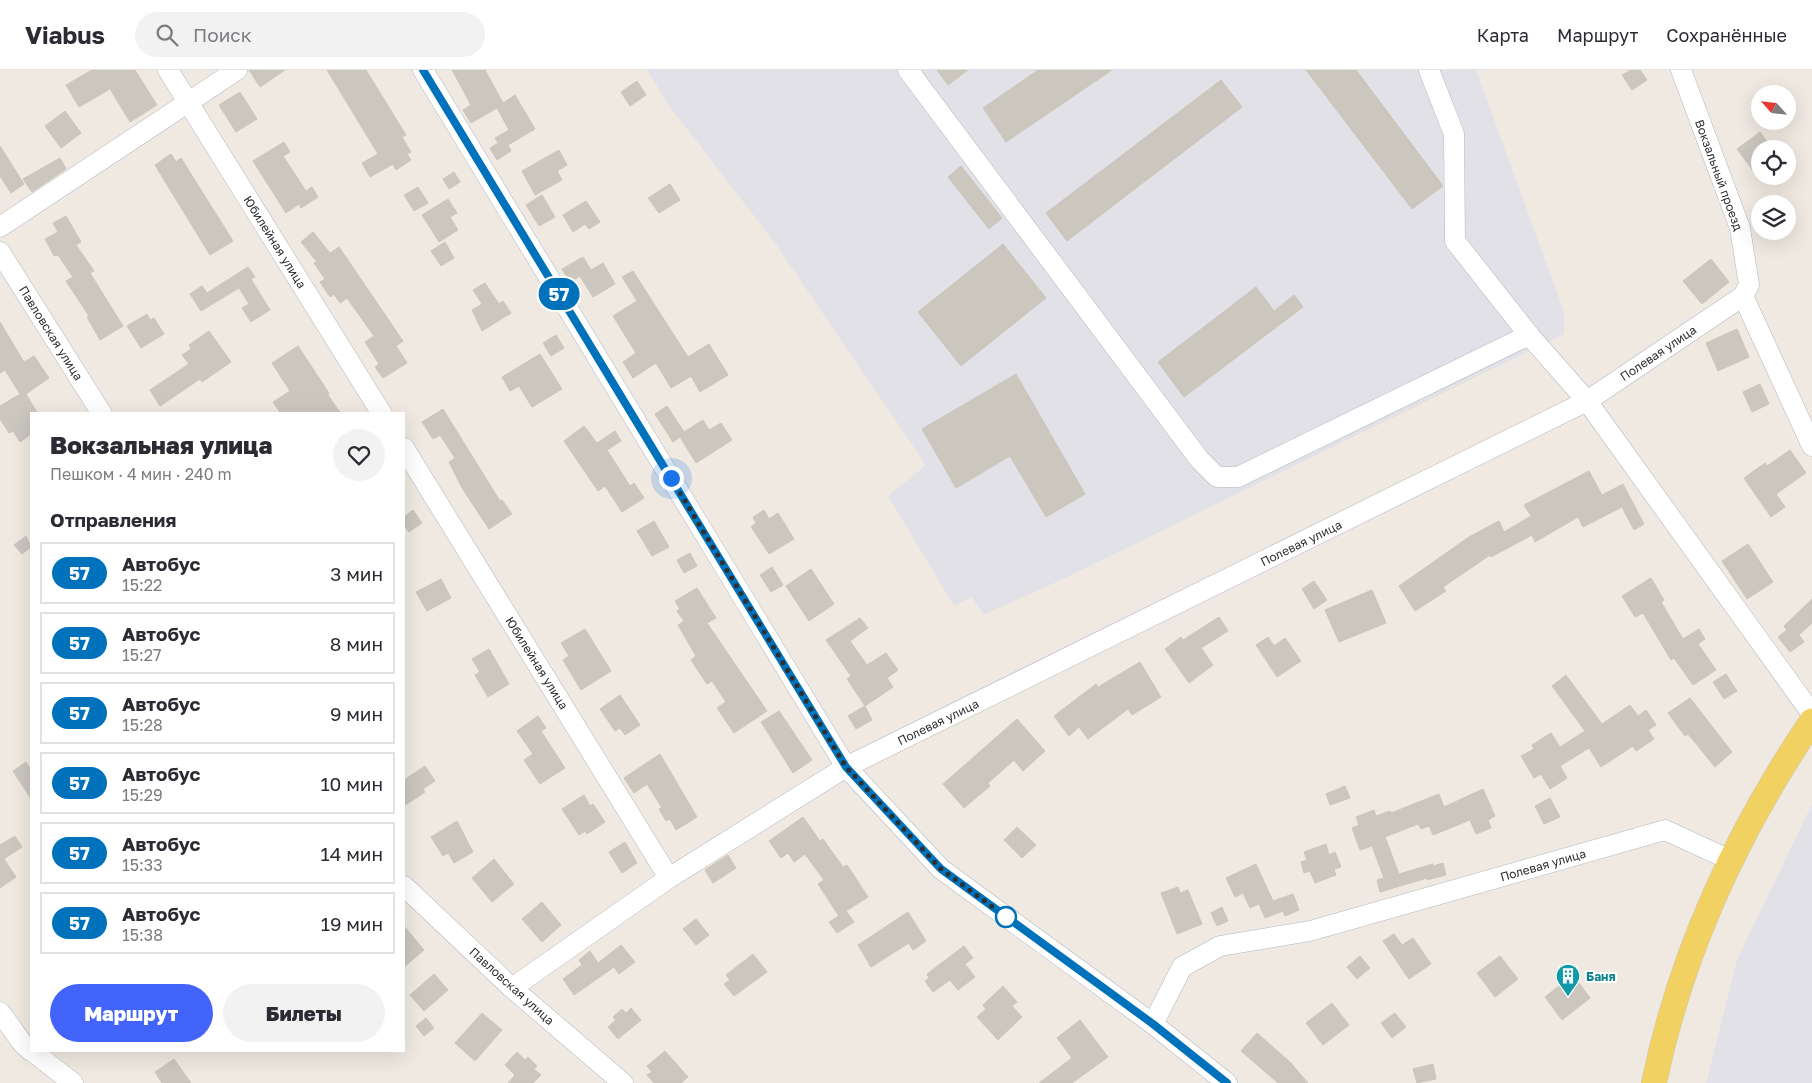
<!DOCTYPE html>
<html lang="ru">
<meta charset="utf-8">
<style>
body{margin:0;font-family:"Golos Text",sans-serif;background:#f2f2f3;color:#2b2b33;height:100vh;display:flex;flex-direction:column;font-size:19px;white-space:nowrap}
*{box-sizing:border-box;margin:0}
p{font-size:16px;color:#7c7c81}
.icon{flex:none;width:28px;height:28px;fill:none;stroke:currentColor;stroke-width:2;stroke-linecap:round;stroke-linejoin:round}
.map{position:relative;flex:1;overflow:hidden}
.panel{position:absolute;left:30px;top:342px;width:375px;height:640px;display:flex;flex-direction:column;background:#fff;border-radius:0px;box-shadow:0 5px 20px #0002}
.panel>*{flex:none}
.badge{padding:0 10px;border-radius:16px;font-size:18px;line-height:32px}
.needle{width:32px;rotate:297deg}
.tools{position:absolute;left:1751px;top:15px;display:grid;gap:10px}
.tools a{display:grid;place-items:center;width:45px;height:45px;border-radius:50%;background:#fff;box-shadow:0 5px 20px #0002;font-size:25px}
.you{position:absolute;width:25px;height:25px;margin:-12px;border:4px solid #fff;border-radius:50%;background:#1a73e8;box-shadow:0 0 0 8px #1a73e833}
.map>.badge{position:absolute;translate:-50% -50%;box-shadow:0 0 0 2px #fff}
h2{padding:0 20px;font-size:19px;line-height:45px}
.round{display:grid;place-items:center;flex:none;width:52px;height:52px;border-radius:26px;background:#f2f2f3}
.overview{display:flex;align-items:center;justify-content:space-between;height:85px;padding:0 20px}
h1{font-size:24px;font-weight:800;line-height:38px}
.cta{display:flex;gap:10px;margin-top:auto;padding:10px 20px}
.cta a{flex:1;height:58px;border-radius:30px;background:#4264fb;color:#fff;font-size:20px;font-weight:800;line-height:58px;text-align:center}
.cta a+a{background:#f2f2f3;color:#2b2b33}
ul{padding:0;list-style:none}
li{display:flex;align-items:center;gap:15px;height:62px;margin:0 10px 8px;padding:0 10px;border:2px solid #e1e1e2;border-radius:0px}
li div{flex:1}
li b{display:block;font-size:19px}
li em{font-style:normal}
li .badge{min-width:55px;font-weight:700;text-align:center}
header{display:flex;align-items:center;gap:30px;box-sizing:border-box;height:70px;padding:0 25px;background:#fff;border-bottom:1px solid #e1e1e2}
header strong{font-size:24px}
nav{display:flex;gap:28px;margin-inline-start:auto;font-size:18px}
.search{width:350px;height:45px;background:#f2f2f3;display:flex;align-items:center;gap:12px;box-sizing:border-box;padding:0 18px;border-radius:28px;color:#7c7c81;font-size:19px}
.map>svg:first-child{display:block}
.industrial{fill:#e3e1e8}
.building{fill:#cbc7bf;stroke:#cbc5ba}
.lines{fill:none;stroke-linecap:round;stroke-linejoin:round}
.minor-casing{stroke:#b4b7c1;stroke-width:21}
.major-casing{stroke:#c9c9c9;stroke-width:26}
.minor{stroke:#fff;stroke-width:20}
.major{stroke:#f2d163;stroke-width:25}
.line-casing{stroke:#fff;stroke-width:11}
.line{stroke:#0072bc;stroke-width:8}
.walk{stroke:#2e2e2e;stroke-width:5;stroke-dasharray:0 9}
.stop-dot{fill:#fff;stroke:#0072bc;stroke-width:2.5}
.labels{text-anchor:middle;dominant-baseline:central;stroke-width:4;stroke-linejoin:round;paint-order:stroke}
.street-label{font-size:12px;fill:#2e2e2e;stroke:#fff}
.culture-label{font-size:12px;font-weight:bold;fill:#0d838f;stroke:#fff;text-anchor:start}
</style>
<header>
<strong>Viabus</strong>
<div class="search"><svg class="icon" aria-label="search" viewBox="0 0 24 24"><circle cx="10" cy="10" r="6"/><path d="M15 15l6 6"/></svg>Поиск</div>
<nav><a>Карта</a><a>Маршрут</a><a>Сохранённые</a></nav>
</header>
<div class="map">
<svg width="1812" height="1013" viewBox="0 0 1812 1013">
<rect width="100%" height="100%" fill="#efe9e1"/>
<g class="industrial">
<polygon points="647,0 1476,0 1564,242 1564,264 1063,509 983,545 972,527 954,536 888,426 926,395 775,173 670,37"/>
<polygon points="1812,734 1812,1013 1706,1013 1737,890"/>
</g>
<g class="building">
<polygon points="92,0 135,0 157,35 130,52 110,19 79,37 66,15"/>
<polygon points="249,0 285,0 260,17"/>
<polygon points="327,0 366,0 406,65 402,67 411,82 407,84 411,90 396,100 393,94 370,107 362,93 378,84"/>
<polygon points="452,0 485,0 503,33 515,25 535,59 508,75 511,81 497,90 490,78 498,73 495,68 509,60 497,38 471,53 463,40 471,35"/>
<polygon points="937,0 968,0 948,15"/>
<polygon points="1038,0 1112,0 1006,72 983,38"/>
<polygon points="1306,0 1356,0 1443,116 1412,139"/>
<polygon points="1631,0 1640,0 1647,10 1632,20 1622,5"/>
<polygon points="1221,10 1242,37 1067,171 1046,143"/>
<polygon points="637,11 646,25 630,36 621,22"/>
<polygon points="240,22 257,49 236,62 219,35"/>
<polygon points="65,41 81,63 61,78 45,56"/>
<polygon points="1760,62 1772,79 1760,79 1760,110 1737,79"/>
<polygon points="284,72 290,82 283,86 306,121 312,117 318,127 301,138 299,134 286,143 253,91"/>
<polygon points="0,76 24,114 11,123 0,106"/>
<polygon points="559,80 567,95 557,101 562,110 535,125 522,101"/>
<polygon points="171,84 176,92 181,88 233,171 210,185 155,95"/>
<polygon points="60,88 66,99 32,122 23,109"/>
<polygon points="961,96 1002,148 989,159 948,107"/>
<polygon points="454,102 460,112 449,119 443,109"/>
<polygon points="670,114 680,130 659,143 648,128"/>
<polygon points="418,117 428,133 414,141 404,125"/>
<polygon points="542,125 555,147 539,156 526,135"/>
<polygon points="448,129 457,143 450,147 458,160 439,172 422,145"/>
<polygon points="586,131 600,152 589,159 585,154 573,162 563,145"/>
<polygon points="66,146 81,172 76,175 94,201 90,203 123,256 100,270 87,247 89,246 66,211 73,207 58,185 54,186 45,169 58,162 53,153"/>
<polygon points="313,162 330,183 339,177 403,271 396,276 407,293 383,308 375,297 379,294 365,272 374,266 347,228 340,233 334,224 330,227 320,212 325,209 314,193 317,192 301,172"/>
<polygon points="445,172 454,188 441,196 431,181"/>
<polygon points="1003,174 1046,228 961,296 918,242"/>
<polygon points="583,187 591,200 603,193 615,214 593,227 580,206 570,212 562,199"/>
<polygon points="1711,189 1729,212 1702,234 1683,211"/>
<polygon points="248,197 255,207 251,209 270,240 251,252 242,238 249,234 239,218 201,241 190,224 202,216 207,223"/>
<polygon points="633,201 688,287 709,274 728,305 700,322 691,306 671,318 656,293 633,308 623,292 636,283 613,246 637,231 622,207"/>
<polygon points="485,213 499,234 503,231 511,243 482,261 472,240 482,234 473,220"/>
<polygon points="1256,217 1274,241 1294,225 1303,237 1184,327 1158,292"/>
<polygon points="147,244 150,250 154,248 164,264 141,278 127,256"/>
<polygon points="0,252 24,292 34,286 49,308 26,324 38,344 31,344 31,364 20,372 13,361 9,363 0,349 0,336 20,324 5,300 0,303"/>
<polygon points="1737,259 1749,287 1718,301 1706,273"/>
<polygon points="209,261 231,292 202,312 200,309 160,336 150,320 189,294 182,285 191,279 189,275"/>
<polygon points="556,265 564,278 551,286 543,273"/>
<polygon points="298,276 329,323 328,325 341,344 281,344 273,332 290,321 272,293"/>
<polygon points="540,284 562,319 532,337 519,316 510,321 502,307"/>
<polygon points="1016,304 1085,424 1046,447 1010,386 956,418 922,359"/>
<polygon points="1760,314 1769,334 1752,342 1743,322"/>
<polygon points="667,336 684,362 703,350 709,360 721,353 732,370 696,393 680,367 673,372 655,344"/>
<polygon points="443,339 500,431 502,430 512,444 489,459 462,418 449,392 455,388 440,365 433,369 422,352"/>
<polygon points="584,356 597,373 615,361 621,371 607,380 630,416 634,413 644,428 622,442 605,416 598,421 564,371"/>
<polygon points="1790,380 1806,403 1776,424 1785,437 1771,447 1744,408 1765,393 1767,396"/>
<polygon points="1589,401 1602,425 1623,414 1644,454 1634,460 1622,437 1583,457 1578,447 1535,472 1532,465 1491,487 1490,485 1443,517 1446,521 1415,541 1399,516 1469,467 1499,451 1504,462 1531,446 1524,435"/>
<polygon points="413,440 422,453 409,462 404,455 404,447"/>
<polygon points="764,440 769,449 778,443 794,469 769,484 751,457 756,453 753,447"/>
<polygon points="654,451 669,477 652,486 637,461"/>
<polygon points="26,466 31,477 22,484 14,475"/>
<polygon points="1748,474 1773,512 1747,529 1722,491"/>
<polygon points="690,483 697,496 684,503 677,490"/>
<polygon points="772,497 783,515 771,522 760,505"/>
<polygon points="811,499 834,534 809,551 786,516"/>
<polygon points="1651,508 1664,530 1661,532 1683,569 1699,559 1705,569 1698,574 1716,600 1693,615 1674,588 1671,590 1643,543 1635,547 1622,526"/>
<polygon points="441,509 451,528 427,541 416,522"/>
<polygon points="1314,511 1327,530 1314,539 1302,519"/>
<polygon points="697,518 716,548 707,553 767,641 734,663 717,638 726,632 712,611 707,614 691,590 696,586 678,555 684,551 677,541 680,539 675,531"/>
<polygon points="1372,520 1386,553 1339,572 1325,540"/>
<polygon points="1812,529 1812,553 1799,565 1804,572 1790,582 1778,567 1787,560 1784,556"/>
<polygon points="1219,547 1228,561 1201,578 1213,595 1189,613 1165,579 1181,567 1183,570"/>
<polygon points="860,548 868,558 850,571 867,595 886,583 898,600 887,608 893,617 865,636 847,609 851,606 826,570"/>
<polygon points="585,559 611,601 581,620 563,590 569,586 561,573"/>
<polygon points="1268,567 1274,576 1285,568 1301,591 1277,607 1256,575"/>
<polygon points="489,579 509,614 488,627 475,605 480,602 472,589"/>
<polygon points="1140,592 1161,627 1132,645 1128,639 1088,669 1079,657 1069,666 1054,646 1096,614 1098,617"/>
<polygon points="1726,604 1737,621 1724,629 1713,612"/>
<polygon points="1566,605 1602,654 1630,635 1638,646 1646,640 1656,655 1648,660 1654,669 1636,681 1633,676 1601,697 1589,678 1560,696 1567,708 1550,719 1541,704 1534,708 1521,686 1534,679 1532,675 1551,663 1560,677 1585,661 1552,616"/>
<polygon points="620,625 640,655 625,665 620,658 615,661 600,639"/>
<polygon points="1690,628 1732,682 1715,697 1688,664 1685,666 1668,643"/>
<polygon points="865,636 872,650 856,659 848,646"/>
<polygon points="779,641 812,690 793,703 761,652"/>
<polygon points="538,646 546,658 541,661 565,698 540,714 524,690 533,684 517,661"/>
<polygon points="1017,649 1045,681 1023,701 1014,690 988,713 990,716 964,738 943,714"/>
<polygon points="660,684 697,747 676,760 670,749 666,751 659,739 662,738 647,714 634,723 624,708"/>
<polygon points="26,692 31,700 31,729 13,701"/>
<polygon points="425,696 435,711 423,719 425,722 404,736 404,710"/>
<polygon points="1345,716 1350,728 1330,735 1326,724"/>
<polygon points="1483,719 1495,746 1488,750 1491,758 1476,764 1470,750 1433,765 1429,756 1421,759 1418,754 1385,767 1399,804 1433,794 1433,796 1443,793 1446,805 1427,810 1427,808 1380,822 1377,810 1384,808 1372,776 1360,780 1352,758 1359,755 1356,747 1374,740 1376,746 1390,741 1391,743 1439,724 1444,737"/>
<polygon points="584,725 590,736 593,734 605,752 587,764 585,761 579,765 562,739"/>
<polygon points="1550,728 1560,747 1544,754 1535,736"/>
<polygon points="803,747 820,771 823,769 843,797 847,795 868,827 846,841 854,852 837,863 829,852 839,846 818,814 824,810 805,784 794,792 788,783 781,788 769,771"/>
<polygon points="457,751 473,782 454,793 448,783 443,786 431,767"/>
<polygon points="1017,757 1036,775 1022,788 1004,770"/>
<polygon points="15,766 22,777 4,789 16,807 0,818 0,775"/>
<polygon points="625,772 637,793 622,803 609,782"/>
<polygon points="1326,774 1329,785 1335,782 1341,797 1334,799 1336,805 1315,813 1310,801 1304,803 1301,792 1307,790 1304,782"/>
<polygon points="728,785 736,798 713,813 705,800"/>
<polygon points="494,789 514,814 492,832 472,808"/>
<polygon points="1256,794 1273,831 1293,824 1299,840 1285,846 1283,841 1265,848 1259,834 1250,838 1243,823 1235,827 1226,808"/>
<polygon points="1178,817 1180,823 1188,820 1202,854 1177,864 1161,823"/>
<polygon points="542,832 561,855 542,872 522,849"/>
<polygon points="1222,837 1228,851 1217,856 1211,843"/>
<polygon points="908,842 926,871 913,880 909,873 871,897 858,875"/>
<polygon points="696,849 709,865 696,875 683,859"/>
<polygon points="404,856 424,880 404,897"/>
<polygon points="1394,864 1402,875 1413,868 1431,894 1409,909 1383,871"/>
<polygon points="621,875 635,892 619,904 614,897 574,925 563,909 582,895 579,890 590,881 598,893"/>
<polygon points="964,876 973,888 965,894 975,907 958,920 950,910 933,922 925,911 929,908 927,904"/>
<polygon points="753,884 767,902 734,926 724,914 730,910 726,905"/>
<polygon points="1360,886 1370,898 1357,909 1347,897"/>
<polygon points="1500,886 1518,909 1495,927 1477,903"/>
<polygon points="434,904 448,920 424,941 410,925"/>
<polygon points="1573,905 1590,928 1562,950 1545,927"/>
<polygon points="1003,916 1017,932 1012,936 1022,947 998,970 977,947 986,939 983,935"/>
<polygon points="1332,933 1349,955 1323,975 1306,953"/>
<polygon points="631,938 641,950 618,969 608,957 616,950 613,947 622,939 626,943"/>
<polygon points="482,943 502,960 475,991 455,973"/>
<polygon points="1395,943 1406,957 1392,968 1381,953"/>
<polygon points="426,948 434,958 424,966 416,956"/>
<polygon points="1080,950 1108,987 1072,1013 1039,1013 1072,988 1057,968"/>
<polygon points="1257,963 1290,992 1308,1013 1278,1013 1241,981"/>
<polygon points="665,981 688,1007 681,1013 654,1013 647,1005 652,1002 647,996"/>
<polygon points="517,982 525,990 528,987 537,996 534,999 541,1005 533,1013 508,1013 515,1005 505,995"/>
<polygon points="174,989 191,1013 162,1013 155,1002"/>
<polygon points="1433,994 1436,1009 1417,1013 1413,999"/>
</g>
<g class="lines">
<defs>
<g id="minor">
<polyline points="168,0 382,344"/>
<polyline points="423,0 846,697 941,799 1153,954 1227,1013"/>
<polyline points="908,0 1199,389 1217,407 1238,407 1529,265 1587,331 1812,644"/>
<polyline points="1429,0 1454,64 1455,171 1529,265"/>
<polyline points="1681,0 1740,158 1749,215 1743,226 1812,376"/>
<polyline points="0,157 237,0"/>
<polyline points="0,182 102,344"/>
<polyline points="404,378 669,808"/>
<polyline points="404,816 512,918 623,1013"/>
<polyline points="512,918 669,808 846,697 1587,331 1743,226"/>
<polyline points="0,942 23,974 31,981"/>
<polyline points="1153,954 1182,897 1220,876 1310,861 1665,760 1730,790"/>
<polyline points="32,981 73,1013"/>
</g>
<path id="major" d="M1654,1013C1681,882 1737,762 1812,651"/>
</defs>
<use href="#minor" class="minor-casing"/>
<use href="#major" class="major-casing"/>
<use href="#minor" class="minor"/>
<use href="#major" class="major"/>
</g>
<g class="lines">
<defs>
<polyline id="line" points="423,0 846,697 941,799 1153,954 1227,1013"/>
</defs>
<use href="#line" class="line-casing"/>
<use href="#line" class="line"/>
<polyline class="walk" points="671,408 846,697 941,799 1009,849 1006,847"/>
</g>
<defs>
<symbol id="building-pin" viewBox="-11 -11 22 30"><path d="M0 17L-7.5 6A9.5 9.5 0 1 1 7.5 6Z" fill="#0f9aa8" stroke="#fff"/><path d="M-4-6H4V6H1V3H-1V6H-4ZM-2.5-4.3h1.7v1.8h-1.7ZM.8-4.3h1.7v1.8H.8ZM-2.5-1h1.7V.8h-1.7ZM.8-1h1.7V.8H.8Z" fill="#fff"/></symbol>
</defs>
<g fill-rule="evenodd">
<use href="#building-pin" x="1554" y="892" width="28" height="38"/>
</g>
<circle class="stop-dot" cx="1006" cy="847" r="10"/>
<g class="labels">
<g class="street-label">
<text transform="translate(1719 105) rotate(70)">Вокзальный проезд</text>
<text transform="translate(275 172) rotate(58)">Юбилейная улица</text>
<text transform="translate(51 263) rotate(58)">Павловская улица</text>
<text transform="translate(1658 283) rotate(-34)">Полевая улица</text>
<text transform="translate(1301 473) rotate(-26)">Полевая улица</text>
<text transform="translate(537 593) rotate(58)">Юбилейная улица</text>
<text transform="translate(938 652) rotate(-26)">Полевая улица</text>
<text transform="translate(1543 795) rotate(-16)">Полевая улица</text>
<text transform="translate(512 916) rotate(42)">Павловская улица</text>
</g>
<g class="culture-label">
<text x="1586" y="906">Баня</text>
</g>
</g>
</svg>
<div class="tools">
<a><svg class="needle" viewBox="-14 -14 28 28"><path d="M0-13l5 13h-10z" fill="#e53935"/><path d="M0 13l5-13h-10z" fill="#7c7c81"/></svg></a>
<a><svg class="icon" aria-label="locate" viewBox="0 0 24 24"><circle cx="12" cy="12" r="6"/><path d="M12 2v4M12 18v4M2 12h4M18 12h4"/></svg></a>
<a><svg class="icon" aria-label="layers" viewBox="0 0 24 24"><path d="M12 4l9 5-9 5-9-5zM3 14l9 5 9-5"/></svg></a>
</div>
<div class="you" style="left:671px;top:408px"></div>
<b class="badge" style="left:559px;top:224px;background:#0072bc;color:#fff">57</b>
<section class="panel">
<div class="overview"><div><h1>Вокзальная улица</h1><p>Пешком · 4 мин · 240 m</p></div><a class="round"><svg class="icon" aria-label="heart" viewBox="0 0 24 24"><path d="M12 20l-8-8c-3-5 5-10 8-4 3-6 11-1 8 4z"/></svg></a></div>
<h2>Отправления</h2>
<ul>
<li><span class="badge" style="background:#0072bc;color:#fff">57</span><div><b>Автобус</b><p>15:22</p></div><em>3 мин</em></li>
<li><span class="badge" style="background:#0072bc;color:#fff">57</span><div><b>Автобус</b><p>15:27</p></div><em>8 мин</em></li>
<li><span class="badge" style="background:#0072bc;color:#fff">57</span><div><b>Автобус</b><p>15:28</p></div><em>9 мин</em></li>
<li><span class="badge" style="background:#0072bc;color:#fff">57</span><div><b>Автобус</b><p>15:29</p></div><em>10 мин</em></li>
<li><span class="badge" style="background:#0072bc;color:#fff">57</span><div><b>Автобус</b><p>15:33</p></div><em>14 мин</em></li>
<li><span class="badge" style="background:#0072bc;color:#fff">57</span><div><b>Автобус</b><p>15:38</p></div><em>19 мин</em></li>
</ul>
<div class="cta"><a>Маршрут</a><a>Билеты</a></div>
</section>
</div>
